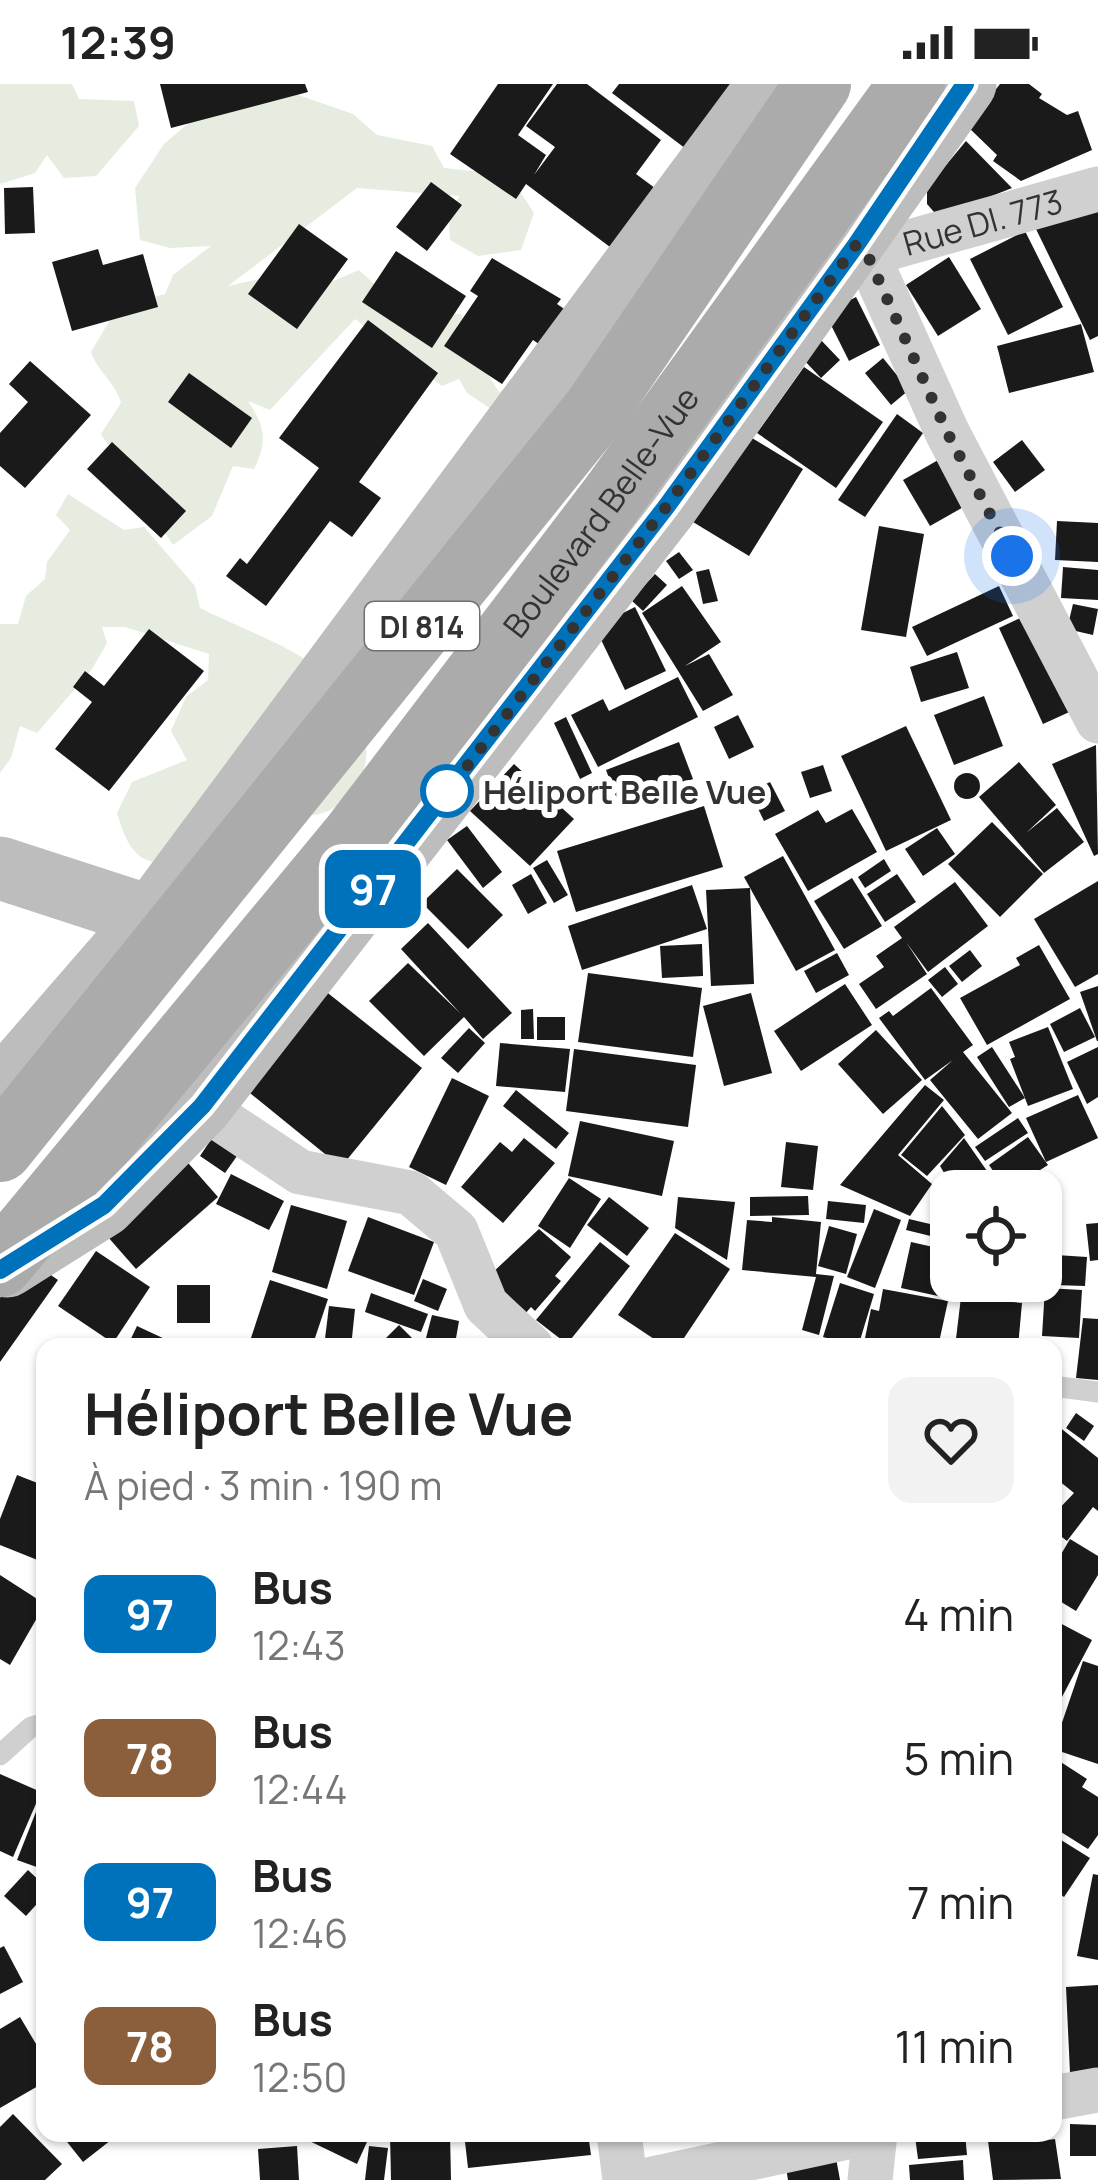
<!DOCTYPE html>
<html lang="fr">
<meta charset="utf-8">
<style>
body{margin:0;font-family:Manrope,sans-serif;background:#f2f2f2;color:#222;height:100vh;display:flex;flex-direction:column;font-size:45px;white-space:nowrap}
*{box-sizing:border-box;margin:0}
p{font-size:39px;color:#767676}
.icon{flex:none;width:66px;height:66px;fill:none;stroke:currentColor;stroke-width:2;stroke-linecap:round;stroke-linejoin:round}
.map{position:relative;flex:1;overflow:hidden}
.details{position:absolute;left:36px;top:1254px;width:1026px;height:804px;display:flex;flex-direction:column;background:#fff;border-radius:24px;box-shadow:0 3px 9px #0004}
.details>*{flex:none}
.badge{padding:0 24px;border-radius:18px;font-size:42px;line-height:78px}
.controls{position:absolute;left:930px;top:1086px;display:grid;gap:24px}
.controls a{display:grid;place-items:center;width:132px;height:132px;border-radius:24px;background:#fff;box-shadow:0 3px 9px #0004;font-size:60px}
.you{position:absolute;width:60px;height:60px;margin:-30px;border:9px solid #fff;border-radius:50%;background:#1a73e8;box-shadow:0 0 0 18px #1a73e833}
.map>.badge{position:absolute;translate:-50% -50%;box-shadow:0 0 0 6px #fff}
.round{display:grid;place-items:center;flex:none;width:126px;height:126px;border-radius:24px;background:#f2f2f2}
.summary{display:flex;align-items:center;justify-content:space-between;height:204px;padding:0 48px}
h1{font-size:57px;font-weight:700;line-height:90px}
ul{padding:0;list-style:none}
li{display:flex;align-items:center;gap:36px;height:144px;padding:0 48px}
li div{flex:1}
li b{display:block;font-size:45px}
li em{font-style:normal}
li .badge{min-width:132px;font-weight:700;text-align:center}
.status{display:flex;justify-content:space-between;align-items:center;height:84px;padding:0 60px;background:#fff;direction:ltr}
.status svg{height:33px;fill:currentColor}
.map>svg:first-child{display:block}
.green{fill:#e6ecdf}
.building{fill:#1a1a1a}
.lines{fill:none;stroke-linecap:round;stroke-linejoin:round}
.lane{stroke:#d0d0d0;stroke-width:21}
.street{stroke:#d0d0d0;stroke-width:45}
.secondary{stroke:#bdbdbd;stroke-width:63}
.primary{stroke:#ababab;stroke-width:66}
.line-casing{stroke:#fff;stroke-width:27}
.line{stroke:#0072bc;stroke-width:18}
.walk{stroke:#333;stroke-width:12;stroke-dasharray:0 21.6}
.stop-dot{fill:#fff;stroke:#0072bc;stroke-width:6}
.labels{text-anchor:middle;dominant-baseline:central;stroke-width:12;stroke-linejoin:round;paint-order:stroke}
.shield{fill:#fff;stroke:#707070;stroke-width:3}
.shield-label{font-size:30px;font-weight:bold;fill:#333}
.street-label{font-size:33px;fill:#333;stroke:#fff}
.stop-label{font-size:33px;font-weight:bold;fill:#333;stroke:#fff;text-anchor:start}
</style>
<div class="status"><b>12:39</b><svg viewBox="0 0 49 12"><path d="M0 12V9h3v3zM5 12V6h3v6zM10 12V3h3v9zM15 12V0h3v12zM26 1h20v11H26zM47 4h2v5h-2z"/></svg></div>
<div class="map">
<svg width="1098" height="2096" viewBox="0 0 1098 2096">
<rect width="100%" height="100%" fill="#fff"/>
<g class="green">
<polygon points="0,0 72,0 79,15 134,17 139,42 96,92 64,94 47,71 35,89 0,100"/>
<path d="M281,5L353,30L377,51L432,62L444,84L509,91L534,129L521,166L478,172L450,156L448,127L460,112L357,104L228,202L282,190L313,206L359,186C395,220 411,231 461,230L472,265L499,308L515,298L506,335L467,309L459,295L442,302L355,235L270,326L248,317C265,342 268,356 254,385L233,382L212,432L173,461L101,350L121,319C116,299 98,288 91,268L118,222L165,210L173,191L211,162L170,164L140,156L135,104L164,60L219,13Z"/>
<path d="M68,410L124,446L144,443L195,502L200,524C269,559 353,577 366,664C369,689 352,712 332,725C318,734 296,730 280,738C238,760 201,789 153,778C130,773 123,748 117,729L132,698L187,676L171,647L186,613L208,596L209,570L125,543H102L107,559L92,585L37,649L20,642L11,674L0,689V540H18L26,512L45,495L47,478L70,446L56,431Z"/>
</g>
<g class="building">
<polygon points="160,0 305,0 308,8 171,44"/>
<polygon points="498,0 553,0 518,51 546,71 534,91 555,63 526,42 557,0 587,0 661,56 636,90 663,110 618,169 526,100 516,115 450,70"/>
<polygon points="619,0 760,0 702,77 612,9"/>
<polygon points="1000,0 1029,0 1042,10 1039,14 1067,31 1078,27 1092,66 1021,97 993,77 997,71 967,42"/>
<polygon points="966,57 1012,104 949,129 934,128 927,120 927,104"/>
<polygon points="431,98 462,121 427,167 396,143"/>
<polygon points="33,103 35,149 5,150 4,104"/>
<polygon points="1098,113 1098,252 1090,256 1035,143"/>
<polygon points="299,140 348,175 297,245 248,210"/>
<polygon points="1025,147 1063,223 1008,251 970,175"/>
<polygon points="98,165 103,181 143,170 158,223 72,247 52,178"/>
<polygon points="396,167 466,212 432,264 362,218"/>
<polygon points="949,173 981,225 938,252 906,201"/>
<polygon points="492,174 561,215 557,220 576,233 552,269 533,256 502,300 444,262 478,212 470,207"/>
<polygon points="856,213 880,261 849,277 825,229"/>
<polygon points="368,236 438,289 359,398 381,414 352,453 330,437 266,522 226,492 240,474 247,480 319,384 279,354"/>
<polygon points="1081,240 1094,288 1009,309 997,262"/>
<polygon points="820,255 840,276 821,294 801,273"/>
<polygon points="883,274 909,306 891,321 865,289"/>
<polygon points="30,277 91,331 25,404 0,382 0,349 28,318 9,300"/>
<polygon points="804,283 883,338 836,404 757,349"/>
<polygon points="189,289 252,334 231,364 168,318"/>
<polygon points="897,330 923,349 865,433 838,416"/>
<polygon points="747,351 803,385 749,472 693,438"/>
<polygon points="1022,356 1045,386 1015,408 993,378"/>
<polygon points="112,358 186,427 161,454 87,385"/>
<polygon points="940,375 967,421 930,442 903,396"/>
<polygon points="1057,437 1098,439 1098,478 1055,476"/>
<polygon points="879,442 924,450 906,553 861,546"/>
<polygon points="679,468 693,486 679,495 666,477"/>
<polygon points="1063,483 1098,486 1098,516 1061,514"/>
<polygon points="709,485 718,517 703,520 696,488"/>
<polygon points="655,490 667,501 643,527 631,516"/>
<polygon points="682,502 721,558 685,582 709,570 733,611 703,627 642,529"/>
<polygon points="999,502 1013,532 927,572 912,543"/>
<polygon points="1073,520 1098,525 1093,551 1067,545"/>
<polygon points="635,523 666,587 625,606 595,543"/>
<polygon points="1031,529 1076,625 1043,640 999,544"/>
<polygon points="149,545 204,587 109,707 55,665 92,618 73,603 85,587 104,602"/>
<polygon points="957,568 969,604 921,618 910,583"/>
<polygon points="678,593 698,633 598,683 571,631 603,615 609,627"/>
<polygon points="984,612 1003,662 954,681 934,631"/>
<polygon points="738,631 754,663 729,675 714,643"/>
<polygon points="566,633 592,689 580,695 554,639"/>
<polygon points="906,642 951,736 886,767 841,672"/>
<polygon points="679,658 693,695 620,723 606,686"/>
<polygon points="1096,661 1098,770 1094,772 1052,680"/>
<polygon points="1019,678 1056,721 1026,749 1057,724 1084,758 1044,789 979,713"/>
<polygon points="514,680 574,735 530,782 470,727"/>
<polygon points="823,681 832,707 810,714 801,688"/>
<circle cx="967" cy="702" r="13"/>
<polygon points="770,698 785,727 764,737 750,708"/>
<polygon points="704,722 723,783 576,828 557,767"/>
<polygon points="852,725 877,768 808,807 775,750 818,726 826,739"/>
<polygon points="992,738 1043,790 1000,833 948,780"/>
<polygon points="467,742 502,788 483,804 447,756"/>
<polygon points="937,744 955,770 923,792 905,765"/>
<polygon points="783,772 835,866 796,887 744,793"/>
<polygon points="884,775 891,787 865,804 858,793"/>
<polygon points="547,776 568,811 554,819 533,784"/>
<polygon points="457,785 503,831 468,865 422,819"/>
<polygon points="531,790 547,819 528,830 512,801"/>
<polygon points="897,790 916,818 885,838 867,810"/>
<polygon points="852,794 882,842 844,865 814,817"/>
<polygon points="1098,797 1098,890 1075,903 1034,835"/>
<polygon points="955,798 988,842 928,888 906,858 927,890 876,925 859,900 884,883 876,872 902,854 894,843"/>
<polygon points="692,801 707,845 582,886 568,842"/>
<polygon points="750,804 754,900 711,902 706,806"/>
<polygon points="428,839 512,929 483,955 464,933 424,972 369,917 408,879 460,929 401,865"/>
<polygon points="702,860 703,892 662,894 660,862"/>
<polygon points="1039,861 1070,915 987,961 960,914 1020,881 1016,874"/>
<polygon points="970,866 982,882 962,898 949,882"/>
<polygon points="837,869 849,891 816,909 804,887"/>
<polygon points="945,883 958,900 942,913 928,896"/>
<polygon points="588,889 702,904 693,973 578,958"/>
<polygon points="314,898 422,984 341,1083 234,996"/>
<polygon points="845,900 872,941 801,987 774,947"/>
<polygon points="1098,902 1098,957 1097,957 1080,908"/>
<polygon points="931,904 973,961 963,968 1012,1029 978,1055 930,996 953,976 925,996 879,934 889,927 893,932"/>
<polygon points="751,909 772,989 724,1002 703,922"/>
<polygon points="1080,924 1095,953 1064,968 1050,940"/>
<polygon points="533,925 534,955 521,955 521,926"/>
<rect x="537" y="933" width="28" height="23"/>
<polygon points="1048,943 1073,1005 1028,1022 1010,975 1015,973 1009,958"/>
<polygon points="469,944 485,959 458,989 441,974"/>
<polygon points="876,946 922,996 883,1030 838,980"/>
<polygon points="500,959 570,965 565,1008 496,1002"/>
<polygon points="992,963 1025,1014 1009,1023 977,973"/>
<polygon points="1098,963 1098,1013 1087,1020 1067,978"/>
<polygon points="574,965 696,981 688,1043 566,1027"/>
<polygon points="452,994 489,1012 446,1101 409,1083"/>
<polygon points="925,1001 944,1016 898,1071 932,1100 910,1132 840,1101"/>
<polygon points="516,1006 569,1049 556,1065 503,1022"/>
<polygon points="1078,1011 1098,1054 1046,1078 1026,1034"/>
<polygon points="942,1022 965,1051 927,1092 901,1071"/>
<polygon points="1018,1034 1028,1049 985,1077 975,1063"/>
<polygon points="580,1037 674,1057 662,1112 568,1092"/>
<polygon points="1028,1053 1048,1081 1007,1107 989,1081"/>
<polygon points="212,1054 237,1072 225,1089 200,1072"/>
<polygon points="524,1054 555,1079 503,1139 461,1103 500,1058 512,1068"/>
<polygon points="964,1054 1001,1107 955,1107 940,1082"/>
<polygon points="786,1058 818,1062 813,1106 781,1103"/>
<polygon points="182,1072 218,1113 136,1185 100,1144"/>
<polygon points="231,1090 284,1117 269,1146 216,1120"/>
<polygon points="569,1094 601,1115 570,1164 538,1142"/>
<polygon points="808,1112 809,1131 750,1132 750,1113"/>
<polygon points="609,1113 649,1144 627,1172 587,1141"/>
<polygon points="678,1113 735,1118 727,1176 675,1144"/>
<polygon points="828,1117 866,1121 864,1139 826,1135"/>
<polygon points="291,1121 347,1137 327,1205 272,1188"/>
<polygon points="874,1125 901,1136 875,1204 847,1193"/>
<polygon points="368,1133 434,1158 414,1211 348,1187"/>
<polygon points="772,1133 821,1138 816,1190 834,1192 819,1251 802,1246 816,1193 742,1186 747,1136 772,1138"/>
<polygon points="909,1135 951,1145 951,1157 906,1146"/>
<polygon points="1098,1139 1098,1176 1090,1177 1086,1140"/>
<polygon points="829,1142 857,1150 846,1190 818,1182"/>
<polygon points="539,1145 571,1173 555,1192 561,1197 535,1227 531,1223 524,1231 492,1204 491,1190"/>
<polygon points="675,1149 730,1185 678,1263 666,1263 618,1231"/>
<polygon points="600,1158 630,1182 567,1260 536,1236"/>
<polygon points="911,1158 951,1167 951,1197 956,1197 952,1215 901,1204"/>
<polygon points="96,1167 150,1203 113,1259 58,1222"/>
<polygon points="1056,1171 1087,1173 1085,1202 1054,1201"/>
<polygon points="28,1175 58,1196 0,1278 0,1214"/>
<polygon points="423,1195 447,1205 438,1227 414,1217"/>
<polygon points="270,1196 328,1215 312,1263 248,1263"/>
<polygon points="965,1197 1020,1197 1018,1211"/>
<polygon points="840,1199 874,1210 858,1263 823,1253"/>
<rect x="177" y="1201" width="33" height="38"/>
<polygon points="1045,1204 1082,1206 1079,1254 1042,1252"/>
<polygon points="883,1205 948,1217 938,1263 865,1254 871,1225 879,1227"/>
<polygon points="371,1209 428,1230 421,1248 365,1228"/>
<polygon points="961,1213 1022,1219 1018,1263 955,1263"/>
<polygon points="329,1222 355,1225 351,1263 324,1263"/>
<polygon points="432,1231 459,1237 455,1260 426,1254"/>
<polygon points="1083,1234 1098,1235 1098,1296 1076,1294"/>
<polygon points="399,1241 421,1263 381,1259"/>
<polygon points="137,1242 182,1263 127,1263"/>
<polygon points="1076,1329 1094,1342 1084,1357 1066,1344"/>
<polygon points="1053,1338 1098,1374 1098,1427 1093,1423 1067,1457 1053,1446 1053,1431 1074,1409 1053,1392"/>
<polygon points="17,1391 45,1402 45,1479 0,1461 0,1435"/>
<polygon points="1070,1455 1098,1472 1098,1491 1076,1527 1053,1513 1053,1484"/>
<polygon points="0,1491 45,1520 10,1581 0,1575"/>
<polygon points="1058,1538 1092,1556 1053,1630 1053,1549"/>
<polygon points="1083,1577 1098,1582 1098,1680 1053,1665"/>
<polygon points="1053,1673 1087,1695 1082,1703 1098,1713 1098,1751 1088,1765 1053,1743"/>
<polygon points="0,1690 41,1708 13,1773 0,1767"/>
<polygon points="45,1705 45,1786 17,1776"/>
<polygon points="1053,1751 1090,1774 1064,1813 1053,1805"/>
<polygon points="28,1786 45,1802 45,1811 26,1832 4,1812"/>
<polygon points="1093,1790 1098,1791 1098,1876 1077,1872"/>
<polygon points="4,1862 23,1898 0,1910 0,1864"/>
<polygon points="1098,1901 1098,1988 1070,1989 1066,1903"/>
<polygon points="20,1933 45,1975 45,1998 0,2024 0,1945"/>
<polygon points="13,2030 62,2080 45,2096 0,2096 0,2043"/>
<polygon points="1070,2040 1096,2041 1096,2072 1070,2072"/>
<polygon points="60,2049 120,2049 83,2078"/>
<polygon points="293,2049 371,2049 357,2080"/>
<polygon points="390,2049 450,2049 451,2096 391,2096"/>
<polygon points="464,2049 588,2049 591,2071 468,2084"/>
<polygon points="965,2049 967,2071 918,2075 915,2052"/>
<polygon points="987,2049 1031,2049 1033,2058 1055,2055 1061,2095 993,2096"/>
<polygon points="297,2062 299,2096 260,2096 258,2065"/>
<polygon points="369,2062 388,2064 384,2096 365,2096"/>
<polygon points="834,2063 840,2096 788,2096 784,2072"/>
<polygon points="963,2076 964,2096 910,2096 909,2081"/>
</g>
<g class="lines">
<g class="lane">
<polyline points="1053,1302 1098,1308"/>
<polyline points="0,1671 31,1643 45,1639"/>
</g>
<g class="street">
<polyline points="856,161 867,170 947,348 1098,637"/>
<path id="s1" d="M867,170L1098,105"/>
<polyline points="201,1022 300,1088 411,1109 456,1147 486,1221 531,1263"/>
<polyline points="1053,2014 1098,2006"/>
<polyline points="619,2049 625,2096"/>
<polyline points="648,2096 866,2049"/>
<polyline points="870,2096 875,2049"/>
</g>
<g class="secondary">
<polyline points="0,784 151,833"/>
<polyline points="0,1007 151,833 769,0"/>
<polyline points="7,1182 104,1121 201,1022 666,423 965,0"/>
</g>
<g class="primary">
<polyline points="0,1065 595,327 818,0"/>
<path id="s2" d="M0,1180L354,753L610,417L912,0"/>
</g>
</g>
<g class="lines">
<defs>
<polyline id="line" points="0,1186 104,1121 202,1022 666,423 856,161 965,0"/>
</defs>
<use href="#line" class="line-casing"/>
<use href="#line" class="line"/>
<polyline class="walk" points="447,707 438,720 666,423 856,161 867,170 947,348 1012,472"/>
</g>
<circle class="stop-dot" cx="447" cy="707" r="24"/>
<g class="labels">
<rect class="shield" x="365" y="518" width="114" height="48" rx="9"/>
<g class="shield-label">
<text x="422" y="542">DI 814</text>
</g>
<g class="street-label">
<text stroke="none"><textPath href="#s1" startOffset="120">Rue DI. 773</textPath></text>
<text stroke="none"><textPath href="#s2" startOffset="963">Boulevard Belle-Vue</textPath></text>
</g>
<g class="stop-label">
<text x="483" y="707">Héliport Belle Vue</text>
</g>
</g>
</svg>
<div class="controls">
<a><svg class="icon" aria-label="locate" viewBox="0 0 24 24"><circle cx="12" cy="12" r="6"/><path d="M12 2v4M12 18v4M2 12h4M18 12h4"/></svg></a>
</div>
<div class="you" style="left:1012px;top:472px"></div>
<b class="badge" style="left:373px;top:805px;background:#0072bc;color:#fff">97</b>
<section class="details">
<div class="summary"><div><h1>Héliport Belle Vue</h1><p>À pied · 3 min · 190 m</p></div><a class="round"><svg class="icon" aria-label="heart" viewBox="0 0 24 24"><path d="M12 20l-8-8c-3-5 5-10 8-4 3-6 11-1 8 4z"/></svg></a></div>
<ul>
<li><span class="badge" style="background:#0072bc;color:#fff">97</span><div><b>Bus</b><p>12:43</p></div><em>4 min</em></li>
<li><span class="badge" style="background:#8b5e3c;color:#fff">78</span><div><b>Bus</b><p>12:44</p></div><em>5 min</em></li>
<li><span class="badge" style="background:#0072bc;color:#fff">97</span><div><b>Bus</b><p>12:46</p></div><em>7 min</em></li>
<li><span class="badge" style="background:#8b5e3c;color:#fff">78</span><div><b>Bus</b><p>12:50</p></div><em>11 min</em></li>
</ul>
</section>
</div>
